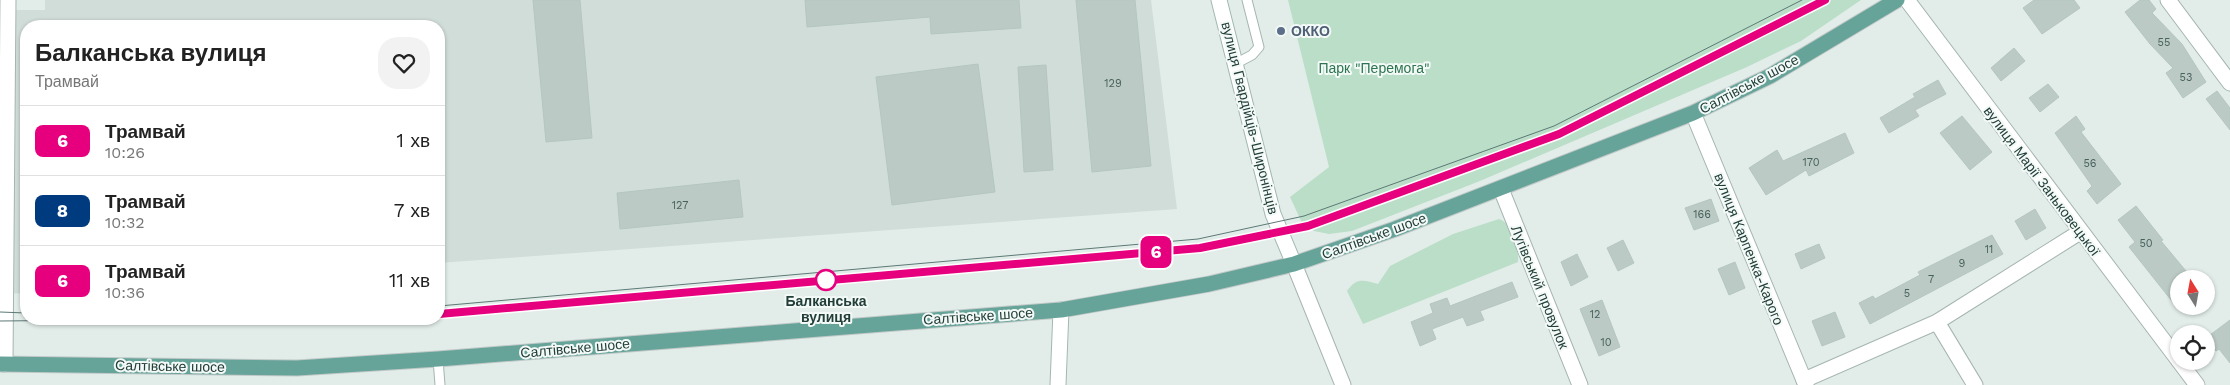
<!DOCTYPE html>
<html lang="uk">
<meta charset="utf-8">
<style>
body{margin:0;font-family:"Work Sans",sans-serif;background:#f2f2f2;color:#222;height:100vh;display:flex;flex-direction:column;font-size:19px;white-space:nowrap}
*{box-sizing:border-box;margin:0}
p{font-size:16px;color:#767676}
.icon{flex:none;width:28px;height:28px;fill:none;stroke:currentColor;stroke-width:2;stroke-linecap:round;stroke-linejoin:round}
.map{position:relative;flex:1;overflow:hidden}
.details{position:absolute;left:20px;top:20px;width:425px;height:305px;display:flex;flex-direction:column;background:#fff;border-radius:20px;box-shadow:0 1px 4px #0004}
.details>*{flex:none}
.badge{padding:0 10px;border-radius:8px;font-size:18px;line-height:32px}
.needle{width:32px;rotate:349deg}
.fabs{position:absolute;left:2170px;top:270px;display:grid;gap:10px}
.fabs a{display:grid;place-items:center;width:45px;height:45px;border-radius:50%;background:#fff;box-shadow:0 1px 4px #0004;font-size:25px}
.map>.badge{position:absolute;translate:-50% -50%;box-shadow:0 0 0 2px #fff}
.round{display:grid;place-items:center;flex:none;width:52px;height:52px;border-radius:20px;background:#f2f2f2}
.summary{display:flex;align-items:center;justify-content:space-between;height:85px;padding:0 15px}
h1{font-size:24px;font-weight:800;line-height:38px}
ul{padding:0;list-style:none}
li{display:flex;align-items:center;gap:15px;height:70px;padding:0 15px;border-top:1px solid #e0e0e0}
li div{flex:1}
li b{display:block;font-size:19px}
li em{font-style:normal}
li .badge{min-width:55px;font-weight:700;text-align:center}
.map>svg:first-child{display:block}
.built{fill:#d1ddd8}
.green{fill:#bbdec8}
.building{fill:#bbcac5;stroke:#b5c6c1}
.lines{fill:none;stroke-linecap:round;stroke-linejoin:round}
.lane-casing{stroke:#a5b5b1;stroke-width:11}
.street-casing{stroke:#a5b5b1;stroke-width:17}
.secondary-casing{stroke:#a1b8b2;stroke-width:17}
.primary-casing{stroke:#c1c9c8;stroke-width:17}
.lane{stroke:#fff;stroke-width:9}
.street{stroke:#fff;stroke-width:15}
.secondary{stroke:#fff;stroke-width:15}
.primary{stroke:#66a399;stroke-width:15}
.tram{stroke:#5d7975;stroke-width:1}
.line-casing{stroke:#fff;stroke-width:11}
.line{stroke:#e6007e;stroke-width:8}
.service-dot{fill:#5c6f8a;stroke:#f3f9f7;stroke-width:2}
.stop-dot{fill:#fff;stroke:#e6007e;stroke-width:2.5}
.labels{text-anchor:middle;dominant-baseline:central;stroke-width:4;stroke-linejoin:round;paint-order:stroke}
.number-label{font-size:11px;fill:#48615c}
.service-label{font-size:14px;font-weight:bold;fill:#4e5e75;stroke:#f3f9f7;text-anchor:start}
.park-label{font-size:14px;fill:#2c7550;stroke:#f3f9f7}
.street-label{font-size:14px;fill:#223e39;stroke:#f3f9f7}
.stop-label{font-size:14px;font-weight:bold;fill:#223e39;stroke:#f3f9f7}
</style>
<div class="map">
<svg width="2230" height="385" viewBox="0 0 2230 385">
<rect width="100%" height="100%" fill="#e2ede9"/>
<polygon class="built" points="45,0 1151,0 1177,209 439,263 439,26 26,26 26,293 5,294 8,10 45,10"/>
<g class="green">
<polygon points="1288,0 1861,0 1801,41 1747,67 1480,181 1352,231 1329,234 1314,231 1302,223 1290,197 1329,167"/>
<path d="M1499,219C1515,225 1519,247 1518,262L1363,324L1347,291C1356,277 1364,280 1378,284L1390,266L1453,234Z"/>
</g>
<g class="building">
<polygon points="533,0 580,0 592,138 546,142"/>
<polygon points="805,0 1019,0 1021,28 931,34 930,17 807,27"/>
<polygon points="1076,0 1135,0 1151,166 1092,172"/>
<polygon points="2034,0 2074,0 2080,8 2042,34 2023,8"/>
<polygon points="2140,0 2149,0 2156,9 2152,13 2182,44 2206,82 2183,98 2166,73 2173,68 2150,44 2125,12"/>
<polygon points="2014,48 2025,61 2001,81 1991,68"/>
<polygon points="978,64 995,192 892,205 876,77"/>
<polygon points="1046,65 1053,170 1024,172 1018,67"/>
<polygon points="1938,80 1946,94 1915,110 1919,116 1889,133 1880,118 1915,97 1913,94"/>
<polygon points="2048,84 2059,97 2040,112 2029,98"/>
<polygon points="2217,91 2230,108 2230,130 2206,99"/>
<polygon points="1962,116 1992,152 1970,170 1940,133"/>
<polygon points="2076,116 2085,129 2081,132 2121,184 2097,204 2087,191 2092,186 2055,133"/>
<polygon points="1845,133 1854,153 1809,176 1806,170 1766,195 1749,168 1777,150 1783,161"/>
<polygon points="739,180 743,217 620,229 617,193"/>
<polygon points="1711,199 1719,221 1694,230 1685,208"/>
<polygon points="2136,206 2163,240 2161,241 2186,271 2179,276 2179,310 2129,247 2135,242 2118,220"/>
<polygon points="2035,209 2046,228 2026,240 2015,221"/>
<polygon points="1992,235 2003,254 1870,324 1859,303 1873,296 1875,299 1920,275 1918,272"/>
<polygon points="1623,240 1634,263 1618,271 1607,248"/>
<polygon points="1819,244 1825,258 1801,269 1795,254"/>
<polygon points="1577,254 1588,277 1571,286 1561,262"/>
<polygon points="1735,262 1745,288 1729,295 1718,269"/>
<polygon points="1512,282 1518,297 1480,311 1484,320 1467,326 1463,317 1432,329 1436,339 1420,346 1411,322 1433,313 1430,304 1447,298 1450,306"/>
<polygon points="1602,300 1620,347 1599,356 1580,309"/>
<polygon points="1835,312 1845,337 1822,346 1812,321"/>
<polygon points="2230,320 2230,363 2219,349 2216,351 2206,338"/>
</g>
<g class="lines">
<defs>
<g id="lane">
<polyline points="1235,64 1252,55 1259,47 1247,0"/>
<polyline points="438,359 440,385"/>
</g>
<g id="street">
<polyline points="1907,0 2179,361"/>
<polyline points="2168,0 2230,83"/>
<polyline points="1693,113 1806,385"/>
<polyline points="1501,189 1580,385"/>
<polyline points="1294,264 1343,385"/>
<polyline points="1937,322 1975,385"/>
<polyline points="2179,361 2197,385"/>
<polyline points="5,364 8,0"/>
<polyline points="1804,380 1937,322 2080,232"/>
</g>
<g id="secondary">
<polyline points="1219,0 1273,214 1294,264"/>
<polyline points="1058,385 1061,310"/>
</g>
<polyline id="primary" points="0,364 297,368 438,359 1061,310 1209,284 1294,264 1395,229 1693,113 1770,76 1897,0"/>
</defs>
<use href="#lane" class="lane-casing"/>
<use href="#street" class="street-casing"/>
<use href="#secondary" class="secondary-casing"/>
<use href="#primary" class="primary-casing"/>
<use href="#lane" class="lane"/>
<use href="#street" class="street"/>
<use href="#secondary" class="secondary"/>
<use href="#primary" class="primary"/>
<g class="tram">
<polyline points="439,306 1198,239 1304,216 1554,126 1802,0"/>
<polyline points="0,312 26,313"/>
<polyline points="439,314 1200,248 1308,226 1559,134 1825,0"/>
<polyline points="0,321 208,319"/>
</g>
</g>
<g class="lines">
<defs>
<polyline id="line" points="439,314 1200,248 1308,226 1559,134 1825,0"/>
</defs>
<use href="#line" class="line-casing"/>
<use href="#line" class="line"/>
</g>
<circle class="service-dot" cx="1281" cy="31" r="5"/>
<circle class="stop-dot" cx="826" cy="280" r="10"/>
<g class="labels">
<g class="number-label">
<text x="2164" y="42">55</text>
<text x="2186" y="77">53</text>
<text x="1113" y="83">129</text>
<text x="1811" y="162">170</text>
<text x="2090" y="163">56</text>
<text x="680" y="205">127</text>
<text x="1702" y="214">166</text>
<text x="2146" y="243">50</text>
<text x="1989" y="249">11</text>
<text x="1962" y="263">9</text>
<text x="1931" y="279">7</text>
<text x="1907" y="293">5</text>
<text x="1595" y="314">12</text>
<text x="1606" y="342">10</text>
</g>
<g class="service-label">
<text x="1291" y="31">ОККО</text>
</g>
<g class="park-label">
<text x="1374" y="68">Парк "Перемога"</text>
</g>
<g class="street-label">
<text transform="translate(1749 84) rotate(-28)">Салтівське шосе</text>
<text transform="translate(1250 118) rotate(76)">вулиця Гвардійців-Широнінців</text>
<text transform="translate(2042 181) rotate(53)">вулиця Марії Заньковецької</text>
<text transform="translate(1374 236) rotate(-20)">Салтівське шосе</text>
<text transform="translate(1749 249) rotate(68)">вулиця Карпенка-Карого</text>
<text transform="translate(1540 287) rotate(68)">Лугівський провулок</text>
<text transform="translate(978 316) rotate(-4)">Салтівське шосе</text>
<text transform="translate(575 348) rotate(-5)">Салтівське шосе</text>
<text transform="translate(170 366) rotate(1)">Салтівське шосе</text>
</g>
<g class="stop-label">
<text x="826" y="301">Балканська<tspan x="826" dy="16">вулиця</tspan></text>
</g>
</g>
</svg>
<div class="fabs">
<a><svg class="needle" viewBox="-14 -14 28 28"><path d="M0-13l5 13h-10z" fill="#e53935"/><path d="M0 13l5-13h-10z" fill="#767676"/></svg></a>
<a><svg class="icon" aria-label="locate" viewBox="0 0 24 24"><circle cx="12" cy="12" r="6"/><path d="M12 2v4M12 18v4M2 12h4M18 12h4"/></svg></a>
</div>
<b class="badge" style="left:1156px;top:252px;background:#e6007e;color:#fff">6</b>
<section class="details">
<div class="summary"><div><h1>Балканська вулиця</h1><p>Трамвай</p></div><a class="round"><svg class="icon" aria-label="heart" viewBox="0 0 24 24"><path d="M12 20l-8-8c-3-5 5-10 8-4 3-6 11-1 8 4z"/></svg></a></div>
<ul>
<li><span class="badge" style="background:#e6007e;color:#fff">6</span><div><b>Трамвай</b><p>10:26</p></div><em>1 хв</em></li>
<li><span class="badge" style="background:#003b80;color:#fff">8</span><div><b>Трамвай</b><p>10:32</p></div><em>7 хв</em></li>
<li><span class="badge" style="background:#e6007e;color:#fff">6</span><div><b>Трамвай</b><p>10:36</p></div><em>11 хв</em></li>
</ul>
</section>
</div>
